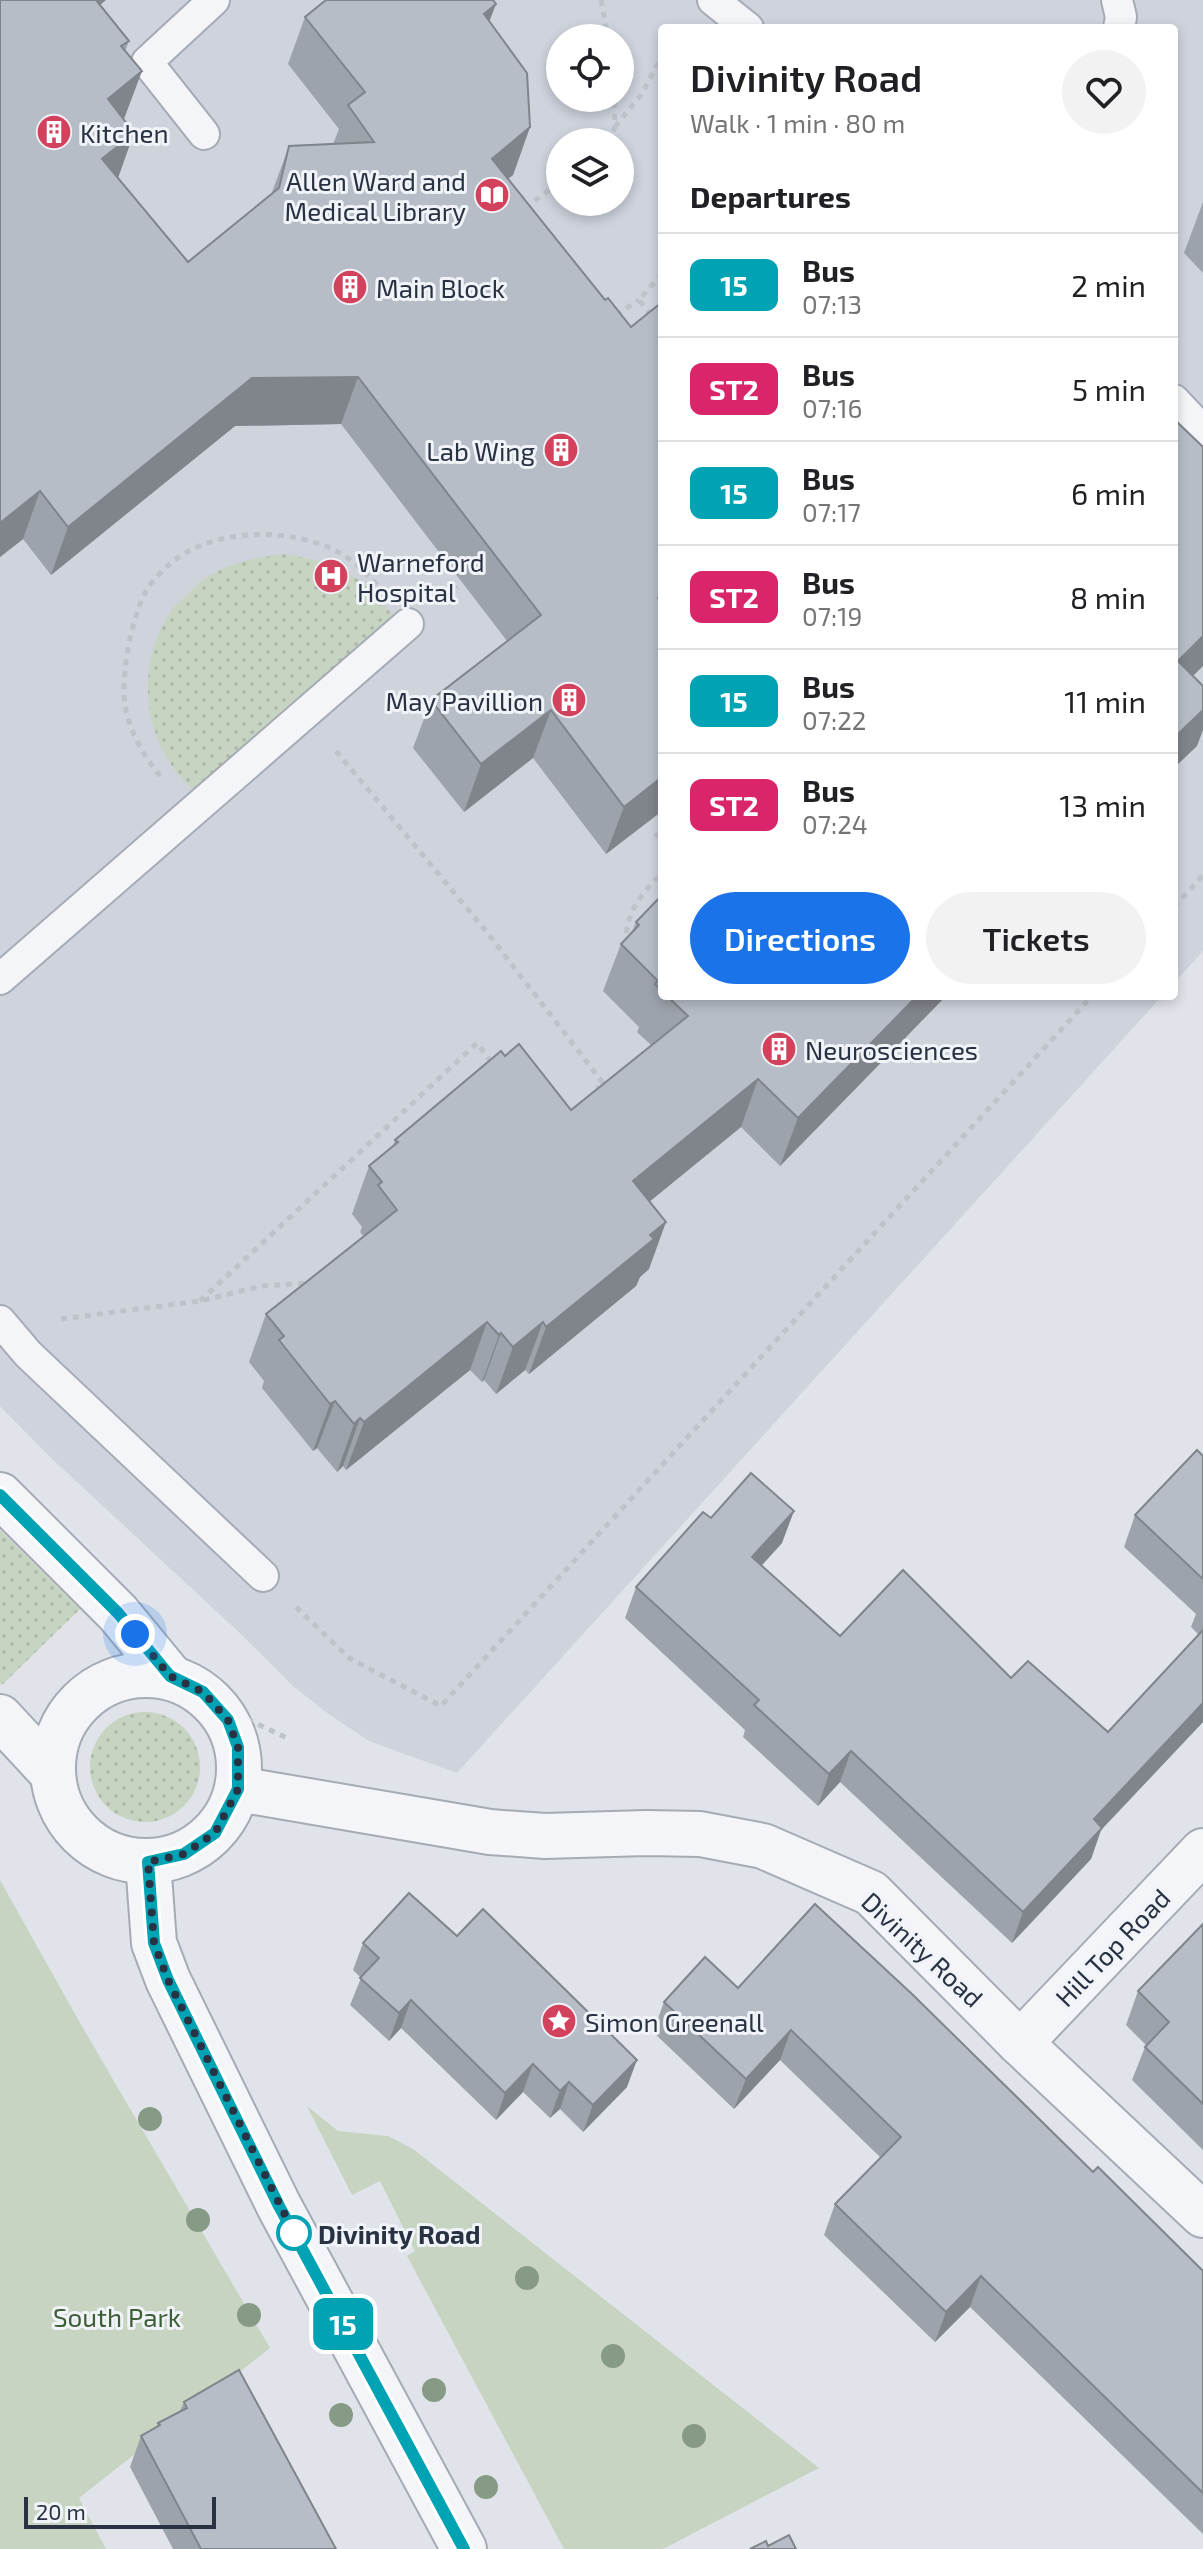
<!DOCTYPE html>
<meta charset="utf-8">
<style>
body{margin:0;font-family:"Exo 2",sans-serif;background:#f2f2f2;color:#202124;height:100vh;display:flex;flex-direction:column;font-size:30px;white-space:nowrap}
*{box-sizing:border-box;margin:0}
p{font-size:26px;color:#757577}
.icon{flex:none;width:44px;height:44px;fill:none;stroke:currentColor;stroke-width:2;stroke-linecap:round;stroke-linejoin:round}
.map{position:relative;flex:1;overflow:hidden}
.details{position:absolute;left:658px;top:24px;width:520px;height:976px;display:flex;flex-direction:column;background:#fff;border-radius:8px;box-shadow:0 4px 12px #0003}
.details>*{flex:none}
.badge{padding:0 16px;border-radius:12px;font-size:28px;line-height:52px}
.fabs{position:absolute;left:546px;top:24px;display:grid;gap:16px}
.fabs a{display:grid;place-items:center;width:88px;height:88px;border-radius:50%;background:#fff;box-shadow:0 4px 12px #0003;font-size:40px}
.scale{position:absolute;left:24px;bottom:20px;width:192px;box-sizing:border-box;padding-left:8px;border:4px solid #283242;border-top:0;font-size:22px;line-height:28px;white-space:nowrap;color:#283242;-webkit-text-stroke:6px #f0f3f7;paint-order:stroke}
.you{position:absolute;width:40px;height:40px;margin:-20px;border:6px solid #fff;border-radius:50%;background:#1a73e8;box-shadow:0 0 0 12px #1a73e833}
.map>.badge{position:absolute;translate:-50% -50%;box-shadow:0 0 0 4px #fff}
h2{padding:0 32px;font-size:30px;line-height:72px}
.round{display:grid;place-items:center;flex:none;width:84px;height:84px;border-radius:42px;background:#f2f2f2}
.head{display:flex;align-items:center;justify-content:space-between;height:136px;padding:0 32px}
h1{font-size:38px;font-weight:600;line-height:60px}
.button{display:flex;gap:16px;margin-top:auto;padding:16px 32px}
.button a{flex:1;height:92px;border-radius:48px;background:#1a73e8;color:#fff;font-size:32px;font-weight:600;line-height:92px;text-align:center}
.button a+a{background:#f2f2f2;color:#202124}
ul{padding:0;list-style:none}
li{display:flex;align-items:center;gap:24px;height:104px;padding:0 32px;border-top:2px solid #e0e0e0}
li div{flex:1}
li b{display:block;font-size:30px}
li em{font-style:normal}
li .badge{min-width:88px;font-weight:700;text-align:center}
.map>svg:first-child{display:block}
.built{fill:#ced3dc;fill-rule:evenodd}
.grass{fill:url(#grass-dots)}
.park{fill:#c6d4c1}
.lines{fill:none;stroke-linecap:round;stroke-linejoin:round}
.service-casing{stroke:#a5abb4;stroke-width:34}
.minor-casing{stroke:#a5abb4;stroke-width:48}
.tertiary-casing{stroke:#a5abb4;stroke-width:48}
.path{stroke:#bec2c9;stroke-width:5;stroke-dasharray:6 6;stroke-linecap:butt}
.service{stroke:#f3f5f8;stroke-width:30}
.minor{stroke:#f3f5f8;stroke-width:44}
.tertiary{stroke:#f3f5f8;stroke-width:44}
.tree{fill:#879a86}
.wall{fill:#9da3ab}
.shaded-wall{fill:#80848b}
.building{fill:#b7bdc7;stroke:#80848b;stroke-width:2}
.line-casing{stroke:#fff;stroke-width:18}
.line{stroke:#00a3b4;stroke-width:12}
.walk{stroke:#283242;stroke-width:8;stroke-dasharray:0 14.4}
.stop-dot{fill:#fff;stroke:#00a3b4;stroke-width:4}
.labels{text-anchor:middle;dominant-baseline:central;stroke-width:6;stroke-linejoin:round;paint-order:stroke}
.poi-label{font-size:26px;fill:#283242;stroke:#f0f3f7;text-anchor:start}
.street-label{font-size:26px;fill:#283242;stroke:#f0f3f7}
.stop-label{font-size:26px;font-weight:bold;fill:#283242;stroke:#f0f3f7;text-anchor:start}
.park-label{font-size:26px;fill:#3e5e35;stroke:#f0f3f7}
</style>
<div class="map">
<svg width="1203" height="2549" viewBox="0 0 1203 2549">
<defs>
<pattern id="grass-dots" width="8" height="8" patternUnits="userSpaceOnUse" patternTransform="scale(2)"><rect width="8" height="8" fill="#c6d4c1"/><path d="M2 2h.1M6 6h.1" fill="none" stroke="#aab6a7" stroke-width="1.8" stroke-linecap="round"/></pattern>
</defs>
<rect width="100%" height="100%" fill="#e0e4ea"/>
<path class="built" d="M0,0H1203V951L1174,983V28H662V996H1162L457,1773L369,1741L327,1713L293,1686L244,1637L49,1456L0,1406ZM560,38H620V98H560ZM560,142H620V202H560Z"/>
<g class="grass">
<path d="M285,554L330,563L369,586L397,621L193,789C143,746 134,669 169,614C173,607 180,602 186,596C192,590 197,584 204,579C232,561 253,558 285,554Z"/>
<polygon points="0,1530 80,1609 2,1685 0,1683"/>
<circle cx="145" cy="1767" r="55"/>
</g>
<g class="park">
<polygon points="0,1880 80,2023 270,2348 79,2498 106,2549 0,2549"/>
<polygon points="307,2106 338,2131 388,2136 413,2149 819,2468 663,2549 564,2549 407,2256 415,2251 380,2181 352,2195"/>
</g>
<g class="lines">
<defs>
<g id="service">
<polyline points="713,0 748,28"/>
<polyline points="1117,0 1121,17 1119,28"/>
<polyline points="204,134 147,62 214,0"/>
<polyline points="1174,400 1203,431"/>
<polyline points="0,979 408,624"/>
<polyline points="0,1321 28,1354 263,1576"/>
</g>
<g id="minor">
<polyline points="238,1789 490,1832 545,1836 646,1833 700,1834 763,1846 871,1893 1020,2043 1203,2215"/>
<polyline points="1020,2043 1203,1851"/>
</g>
<g id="tertiary">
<polyline points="0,1495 118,1613 170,1676"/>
<circle cx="146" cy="1768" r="93"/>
<polyline points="0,1717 53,1774"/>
<polyline points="148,1862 154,1943 168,1980 279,2206 464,2549"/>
</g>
</defs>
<use href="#service" class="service-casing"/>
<use href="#minor" class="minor-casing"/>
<use href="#tertiary" class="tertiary-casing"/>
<g class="path">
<polyline points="601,0 608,38"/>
<polyline points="615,127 641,95 662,56"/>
<polyline points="607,142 615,127 614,98"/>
<polyline points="525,208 560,182"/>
<polyline points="616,315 639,300"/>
<polyline points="651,315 639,300 662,274"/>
<polyline points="447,595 458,587"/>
<polyline points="336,751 486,931 603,1083 597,1088"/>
<path d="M160,776C144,756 129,731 125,705C121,674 131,619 146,591C151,582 163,570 171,563C210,530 277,528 323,545C345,553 362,568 377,585"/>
<polyline points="655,833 662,843"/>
<polyline points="1174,907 1203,875"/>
<path d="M628,945C621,918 643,891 662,873"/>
<polyline points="200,1301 477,1043 492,1063"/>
<polyline points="61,1319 200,1301 262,1286 309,1283 311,1286"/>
<polyline points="296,1607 349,1658 441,1706 1092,996"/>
<polyline points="224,1692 234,1713"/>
<polyline points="228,1720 234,1713 287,1738"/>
</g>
<use href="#service" class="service"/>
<use href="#minor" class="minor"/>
<use href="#tertiary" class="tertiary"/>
</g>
<g class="tree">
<circle cx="150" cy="2119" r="12"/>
<circle cx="198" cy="2220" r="12"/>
<circle cx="527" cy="2278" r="12"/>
<circle cx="249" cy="2315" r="12"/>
<circle cx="613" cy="2356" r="12"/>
<circle cx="434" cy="2390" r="12"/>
<circle cx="341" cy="2415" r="12"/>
<circle cx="694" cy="2436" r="12"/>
<circle cx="486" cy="2487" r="12"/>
</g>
<g class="wall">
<polygon points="0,0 100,5 129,41 125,51 142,71 123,119 118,178 188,262 271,195 289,146 333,144 339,129 288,64 305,17 489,21 530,127 513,175 508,179 605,300 631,327 662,302 662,811 606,854 533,758 464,812 413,748 431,700 507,641 341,424 235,426 51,575 23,539 0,557"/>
<polygon points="1203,202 1203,273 1184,253"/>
<polygon points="662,895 662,996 946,996 780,1166 741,1127 650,1201 649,1269 640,1277 636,1286 529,1374 525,1370 496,1394 484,1380 482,1382 470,1370 346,1470 343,1466 337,1472 317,1448 313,1451 262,1388 264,1381 249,1362 266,1314 364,1237 360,1232 362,1227 352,1214 369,1166 393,1146 395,1140 505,1056 571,1110 651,1045 637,1032 639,1027 603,991 621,944 632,932 636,922"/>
<polygon points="1203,1456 1203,1722 1101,1830 1091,1859 1012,1943 840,1782 818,1806 743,1737 745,1730 625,1618 636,1587 782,1543 762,1565 840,1636 1011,1678 1108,1732 1199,1635 1191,1627 1196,1614 1124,1547 1135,1515"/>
<polygon points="1203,1924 1203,2150 1132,2080 1145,2047 1146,2045 1126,2025 1138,1991"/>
<polygon points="457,1936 627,2087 583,2132 560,2109 550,2118 523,2092 496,2120 401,2028 389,2041 350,2005 361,1978 353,1970 363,1943"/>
<polygon points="738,1988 1093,2172 1203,2271 1203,2534 970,2307 935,2342 824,2235 835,2204 881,2158 780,2060 734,2109 653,2032 664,2002"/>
<polygon points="184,2402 336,2549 173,2549 130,2467 141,2436 156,2428 158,2423 180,2411"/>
</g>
<g class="shaded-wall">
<polygon points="79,0 106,0 67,32"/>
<polygon points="496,4 478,51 484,14"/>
<polygon points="142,71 124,119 90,146 108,99"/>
<polygon points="530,127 513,175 474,206 492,159"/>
<polygon points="134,133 117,181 102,159"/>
<polygon points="358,377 341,424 235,426 51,575 68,527 252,378"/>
<polygon points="40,491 23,539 0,557 0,523"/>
<polygon points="1203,636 1203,666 1174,695 1178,661"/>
<polygon points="551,710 533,758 464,812 481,764"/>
<polygon points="1203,710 1203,730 1197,746 1174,768 1174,738"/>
<polygon points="662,777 662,811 606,854 624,807"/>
<polygon points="917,996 946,996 780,1166 798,1118"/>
<polygon points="758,1079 741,1127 616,1229 633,1181"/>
<polygon points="666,1222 649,1269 640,1277 636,1286 529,1374 546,1327"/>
<polygon points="487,1322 470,1370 346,1470 364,1422"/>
<polygon points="543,1322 525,1370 496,1394 513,1347"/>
<polygon points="501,1333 484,1380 482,1382 499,1335"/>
<polygon points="335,1401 317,1448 313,1451 330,1404"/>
<polygon points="360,1418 343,1466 337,1472 354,1424"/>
<polygon points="794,1511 782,1543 741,1588 752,1557"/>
<polygon points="1203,1703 1203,1722 1101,1830 1091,1859 1012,1943 1023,1912 1094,1819"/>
<polygon points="851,1751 840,1782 818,1806 829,1774"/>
<polygon points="411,2000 401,2028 389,2041 399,2013"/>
<polygon points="791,2030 780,2060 734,2109 746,2079"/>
<polygon points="637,2060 627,2087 583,2132 593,2105"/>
<polygon points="533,2064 523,2092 496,2120 505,2093"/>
<polygon points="569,2082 560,2109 550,2118 560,2091"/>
<polygon points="981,2276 970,2307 935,2342 946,2312"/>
</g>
<g class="building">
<polygon points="0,0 96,0 129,41 121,46 142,71 108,99 134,133 102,159 188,262 279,188 289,146 374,142 348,105 365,92 305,17 326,0 493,0 496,4 484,14 527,73 530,127 492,159 605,300 608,298 631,327 662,302 662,594 658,598 662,604 662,777 624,807 551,710 481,764 431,700 541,615 358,377 252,378 68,527 40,491 0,523"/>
<polygon points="1174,419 1203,447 1203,636 1178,661 1203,686 1203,710 1174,738"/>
<polygon points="662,895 662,991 655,984 658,981 621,944 639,925 636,922"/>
<polygon points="667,996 917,996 798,1118 758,1079 633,1181 666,1222 650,1235 654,1239 546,1327 543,1322 513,1347 501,1333 499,1335 487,1322 364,1422 360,1418 354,1424 335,1401 330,1404 279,1340 284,1336 266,1314 397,1210 378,1185 382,1182 369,1166 398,1142 395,1140 501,1051 505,1056 519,1044 571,1110 688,1016"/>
<polygon points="1197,1450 1203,1456 1203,1579 1135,1515"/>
<polygon points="751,1473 794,1511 752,1557 840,1636 903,1570 1011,1678 1028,1661 1108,1732 1203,1630 1203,1703 1094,1819 1102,1828 1023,1912 851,1751 829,1774 754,1705 759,1700 636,1587 703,1512 711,1518"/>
<polygon points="409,1893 457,1936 483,1909 637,2060 593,2105 569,2082 560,2091 533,2064 505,2093 411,2000 399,2013 360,1978 379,1958 363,1943"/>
<polygon points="815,1904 912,1994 1093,2172 1098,2167 1203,2271 1203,2493 981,2276 946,2312 835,2204 901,2137 791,2030 746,2079 664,2002 705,1957 738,1988"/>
<polygon points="1203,1924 1203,2104 1145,2047 1169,2022 1138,1991"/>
<polygon points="239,2370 336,2549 201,2549 141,2436 160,2425 158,2423 187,2408 184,2402"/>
<polygon points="789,2535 796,2549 750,2549 766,2541 768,2546"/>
</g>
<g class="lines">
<defs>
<polyline id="line" points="0,1495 118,1613 170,1676 203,1692 228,1720 238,1747 238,1789 215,1833 184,1854 148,1862 154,1943 168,1980 279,2206 464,2549"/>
</defs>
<use href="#line" class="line-casing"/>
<use href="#line" class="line"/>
<polyline class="walk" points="135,1634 170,1676 203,1692 228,1720 238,1747 238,1789 215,1833 184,1854 148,1862 154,1943 168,1980 294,2233"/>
</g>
<defs>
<symbol id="building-disc" viewBox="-11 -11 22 22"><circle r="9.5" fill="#d2425c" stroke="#f0f3f7"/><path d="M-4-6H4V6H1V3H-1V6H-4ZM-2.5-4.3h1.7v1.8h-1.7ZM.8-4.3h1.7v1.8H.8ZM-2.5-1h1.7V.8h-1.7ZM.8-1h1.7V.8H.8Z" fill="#fff"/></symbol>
<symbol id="library-disc" viewBox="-11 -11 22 22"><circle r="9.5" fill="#d2425c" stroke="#f0f3f7"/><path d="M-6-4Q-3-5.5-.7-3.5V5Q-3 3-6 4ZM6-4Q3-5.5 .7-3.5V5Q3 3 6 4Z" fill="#fff"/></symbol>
<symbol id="hospital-disc" viewBox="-11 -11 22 22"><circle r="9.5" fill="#d2425c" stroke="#f0f3f7"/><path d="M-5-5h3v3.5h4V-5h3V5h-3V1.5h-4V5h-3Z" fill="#fff"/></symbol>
<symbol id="sight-disc" viewBox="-11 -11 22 22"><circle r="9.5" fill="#d2425c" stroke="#f0f3f7"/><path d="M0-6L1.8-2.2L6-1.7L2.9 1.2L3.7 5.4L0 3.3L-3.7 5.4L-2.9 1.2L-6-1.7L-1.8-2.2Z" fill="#fff"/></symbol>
</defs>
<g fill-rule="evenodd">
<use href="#building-disc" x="34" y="112" width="40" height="40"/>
<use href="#library-disc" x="472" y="175" width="40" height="40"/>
<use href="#building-disc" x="330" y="267" width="40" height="40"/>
<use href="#building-disc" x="541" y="430" width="40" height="40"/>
<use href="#hospital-disc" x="311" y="556" width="40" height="40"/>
<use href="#building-disc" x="549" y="680" width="40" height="40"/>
<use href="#building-disc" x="759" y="1029" width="40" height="40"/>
<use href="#sight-disc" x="539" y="2001" width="40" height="40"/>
</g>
<circle class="stop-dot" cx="294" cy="2233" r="16"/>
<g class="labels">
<g class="poi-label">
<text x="80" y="132">Kitchen</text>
<text x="466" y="180" text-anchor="end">Allen Ward and<tspan x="466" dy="30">Medical Library</tspan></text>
<text x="376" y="287">Main Block</text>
<text x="535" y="450" text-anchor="end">Lab Wing</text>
<text x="357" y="561">Warneford<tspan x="357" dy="30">Hospital</tspan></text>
<text x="543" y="700" text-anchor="end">May Pavillion</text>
<text x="805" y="1049">Neurosciences</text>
<text x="585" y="2021">Simon Greenall</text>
</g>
<g class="street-label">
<text transform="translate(1112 1947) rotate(-46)">Hill Top Road</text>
<text transform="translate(923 1949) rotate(43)">Divinity Road</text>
</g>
<g class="stop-label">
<text x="318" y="2233">Divinity Road</text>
</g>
<g class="park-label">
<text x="117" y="2316">South Park</text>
</g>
</g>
</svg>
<div class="fabs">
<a><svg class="icon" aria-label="locate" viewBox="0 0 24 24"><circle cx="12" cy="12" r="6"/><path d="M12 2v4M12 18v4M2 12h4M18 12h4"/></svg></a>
<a><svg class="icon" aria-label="layers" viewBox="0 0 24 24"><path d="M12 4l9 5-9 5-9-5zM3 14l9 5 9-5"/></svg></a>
</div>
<div class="scale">20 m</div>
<div class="you" style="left:135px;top:1634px"></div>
<b class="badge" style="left:343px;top:2324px;background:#00a3b4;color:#fff">15</b>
<section class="details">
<div class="head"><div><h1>Divinity Road</h1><p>Walk · 1 min · 80 m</p></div><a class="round"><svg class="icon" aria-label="heart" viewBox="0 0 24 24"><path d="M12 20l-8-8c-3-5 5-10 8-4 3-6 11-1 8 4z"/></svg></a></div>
<h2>Departures</h2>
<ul>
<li><span class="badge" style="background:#00a3b4;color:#fff">15</span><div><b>Bus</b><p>07:13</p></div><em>2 min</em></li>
<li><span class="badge" style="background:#db256b;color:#fff">ST2</span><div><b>Bus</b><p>07:16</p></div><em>5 min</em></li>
<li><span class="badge" style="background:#00a3b4;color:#fff">15</span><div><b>Bus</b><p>07:17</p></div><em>6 min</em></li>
<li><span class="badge" style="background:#db256b;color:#fff">ST2</span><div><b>Bus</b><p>07:19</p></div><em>8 min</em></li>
<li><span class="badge" style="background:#00a3b4;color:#fff">15</span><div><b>Bus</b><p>07:22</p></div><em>11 min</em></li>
<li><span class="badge" style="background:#db256b;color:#fff">ST2</span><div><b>Bus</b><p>07:24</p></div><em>13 min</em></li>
</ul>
<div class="button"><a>Directions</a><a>Tickets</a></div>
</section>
</div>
